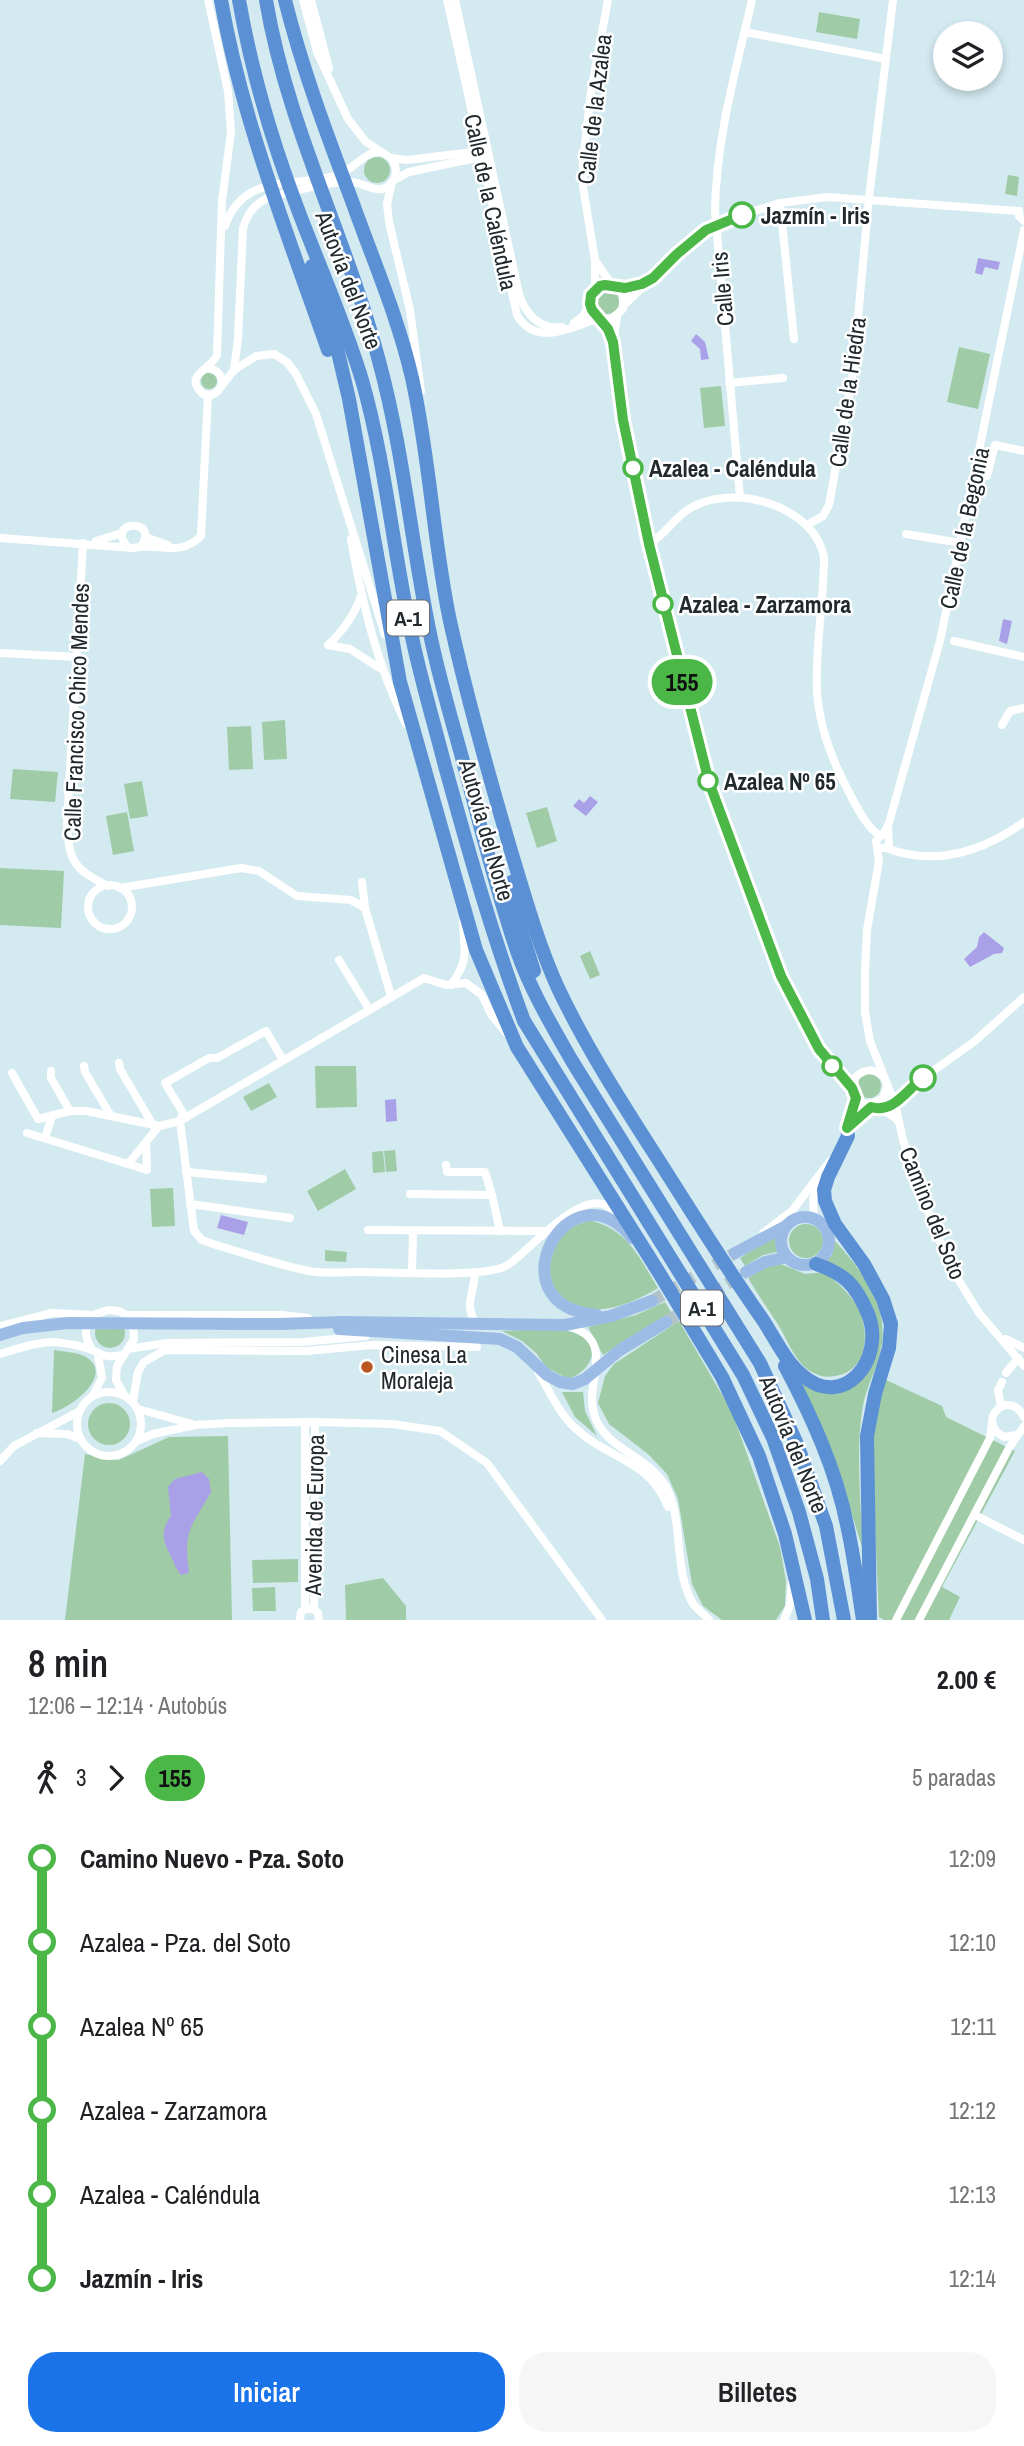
<!DOCTYPE html>
<html lang="es">
<meta charset="utf-8">
<style>
body{margin:0;font-family:"Archivo Narrow",sans-serif;background:#f6f6f6;color:#202124;height:100vh;display:flex;flex-direction:column;font-size:26px;white-space:nowrap}
*{box-sizing:border-box;margin:0}
p{font-size:23px;color:#757577}
.icon{flex:none;width:38px;height:38px;fill:none;stroke:currentColor;stroke-width:2;stroke-linecap:round;stroke-linejoin:round}
.map{position:relative;height:1620px;overflow:hidden}
.side{display:flex;flex-direction:column;background:#fff;flex:1}
.side>*{flex:none}
.badge{padding:0 14px;border-radius:23px;font-size:24px;line-height:46px}
.tools{position:absolute;left:933px;top:21px;display:grid;gap:14px}
.tools a{display:grid;place-items:center;width:70px;height:70px;border-radius:50%;background:#fff;box-shadow:0 4px 10px #0003;font-size:35px}
.map>.badge{position:absolute;translate:-50% -50%;box-shadow:0 0 0 4px #fff}
.legs{display:flex;align-items:center;gap:10px;height:77px;padding:0 28px;font-size:23px}
.legs p{margin-inline-start:auto}
.headline{display:flex;align-items:center;justify-content:space-between;height:119px;padding:0 28px}
h1{font-size:38px;font-weight:600;line-height:52px}
.cta{display:flex;gap:14px;margin-top:auto;padding:14px 28px}
.cta a{flex:1;height:80px;border-radius:28px;background:#1a73e8;color:#fff;font-size:28px;font-weight:600;line-height:80px;text-align:center}
.cta a+a{background:#f6f6f6;color:#202124}
ul{padding:0 28px;list-style:none}
li{display:flex;align-items:center;gap:24px;height:84px;font-size:26px}
li i{display:grid;place-items:center;width:10px;height:100%;margin:0 9px;background:currentColor}
li i::after{content:'';width:18px;height:18px;margin:-9px;border:5px solid;border-radius:50%;background:#fff}
li p{margin-inline-start:auto}
li:first-child i{background:linear-gradient(#0000 50%,currentColor 0)}
li:last-child i{background:linear-gradient(currentColor 50%,#0000 0)}
.map>svg:first-child{display:block}
.green{fill:#9fcba7}
.water{fill:#aaa0e8}
.lines{fill:none;stroke-linecap:round;stroke-linejoin:round}
.primary-tunnel{stroke:#b0c3ca;stroke-width:12;stroke-dasharray:12 6;stroke-linecap:butt}
.minor{stroke:#fff;stroke-width:8}
.primary{stroke:#9dbce5;stroke-width:12}
.motorway{stroke:#5b90d4;stroke-width:14}
.line-1-casing{stroke:#fff;stroke-width:16}
.line-1{stroke:#4ab747;stroke-width:10}
.stop-1-dot{fill:#fff;stroke:#4ab747;stroke-width:3.5}
.poi-dot{fill:#b95620;stroke:#fff;stroke-width:2.5}
.labels{text-anchor:middle;dominant-baseline:central;stroke-width:5;stroke-linejoin:round;paint-order:stroke}
.shield{fill:#fff;stroke:#64696b;stroke-width:2}
.shield-label{font-size:21px;font-weight:bold;fill:#21292c}
.street-label{font-size:23px;fill:#21292c;stroke:#fff}
.stop-label{font-size:23px;font-weight:bold;fill:#21292c;stroke:#fff;text-anchor:start}
.poi-label{font-size:23px;fill:#21292c;stroke:#fff;text-anchor:start}
</style>
<div class="map">
<svg width="1024" height="1620" viewBox="0 0 1024 1620">
<rect width="100%" height="100%" fill="#d4eaf1"/>
<g class="green">
<polygon points="819,12 860,19 857,39 816,32"/>
<circle cx="377" cy="170" r="13"/>
<polygon points="1008,175 1019,177 1017,196 1005,194"/>
<circle cx="607" cy="302" r="12"/>
<polygon points="959,347 990,354 978,409 947,402"/>
<circle cx="209" cy="381" r="8"/>
<polygon points="721,386 725,426 704,428 700,388"/>
<polygon points="285,720 287,759 264,760 262,722"/>
<polygon points="251,726 253,769 229,770 227,727"/>
<polygon points="13,769 58,772 55,802 10,799"/>
<polygon points="142,781 148,816 130,819 124,784"/>
<polygon points="547,807 557,841 537,848 526,813"/>
<polygon points="127,812 134,851 113,855 106,816"/>
<polygon points="0,868 64,871 61,928 0,925"/>
<polygon points="590,951 600,975 590,979 580,956"/>
<polygon points="315,1066 356,1066 357,1107 316,1108"/>
<circle cx="869" cy="1086" r="12"/>
<polygon points="269,1083 277,1097 251,1111 243,1097"/>
<polygon points="395,1150 397,1171 386,1172 384,1151"/>
<polygon points="383,1151 385,1172 373,1173 372,1152"/>
<polygon points="345,1169 356,1189 318,1211 307,1191"/>
<polygon points="173,1188 175,1226 152,1227 150,1189"/>
<path d="M588,1220C627,1228 639,1257 658,1288C631,1305 582,1324 558,1293C550,1282 548,1270 552,1257C554,1249 558,1238 564,1233C570,1227 581,1224 588,1220Z"/>
<circle cx="806" cy="1241" r="17"/>
<polygon points="776,1235 777,1252 763,1255 745,1266 740,1258"/>
<path d="M835,1241C862,1270 890,1307 881,1349C877,1368 867,1386 863,1405C855,1452 861,1503 863,1550L832,1451L802,1384L816,1390L854,1386L877,1328L826,1262L832,1255Z"/>
<polygon points="325,1250 347,1252 346,1262 325,1261"/>
<path d="M781,1264L805,1274L825,1272C839,1284 852,1295 860,1312C870,1337 866,1372 835,1376C825,1378 819,1376 810,1371C794,1361 787,1338 777,1323C767,1308 757,1293 748,1278L765,1268Z"/>
<polygon points="665,1302 671,1312 603,1355 588,1327 636,1315"/>
<circle cx="110" cy="1333" r="15"/>
<polygon points="679,1321 732,1412 780,1547 786,1581 785,1606 776,1620 722,1620 703,1606 692,1584 678,1499 667,1474 648,1454 609,1424 598,1403 605,1376 614,1364"/>
<path d="M541,1329C553,1330 568,1329 579,1335C604,1347 589,1372 568,1379L546,1367L536,1353L522,1341L502,1331Z"/>
<path d="M54,1350C65,1352 82,1352 90,1360C111,1379 68,1409 52,1413Z"/>
<polygon points="884,1379 942,1406 946,1417 1015,1451 942,1587 960,1597 949,1620 884,1620 879,1617 871,1436"/>
<polygon points="562,1392 583,1392 585,1411 597,1436 575,1417"/>
<circle cx="109" cy="1424" r="21"/>
<polygon points="228,1436 232,1620 65,1620 85,1454 119,1460 169,1437"/>
<polygon points="298,1559 298,1582 253,1583 252,1560"/>
<polygon points="383,1578 406,1606 406,1620 346,1620 345,1585"/>
<polygon points="275,1587 276,1611 253,1611 252,1588"/>
</g>
<g class="water">
<polygon points="978,258 1000,262 998,270 985,267 982,275 975,273"/>
<polygon points="696,334 705,342 709,359 701,360 700,349 691,341"/>
<polygon points="1003,619 1012,621 1007,644 999,641"/>
<polygon points="590,796 598,802 586,816 573,806 579,799 584,803"/>
<polygon points="984,932 1004,948 1002,953 994,954 970,967 964,959 977,947 979,937"/>
<polygon points="396,1099 397,1121 386,1122 385,1100"/>
<polygon points="221,1215 248,1222 244,1235 217,1228"/>
<path d="M202,1472L209,1479L211,1492C191,1528 183,1528 189,1573L181,1575C175,1568 174,1562 170,1554C162,1540 161,1530 171,1516L168,1487L175,1479Z"/>
</g>
<g class="lines">
<g class="primary-tunnel">
<polyline points="652,1301 735,1253"/>
<polyline points="666,1322 743,1274"/>
</g>
<g class="minor">
<path d="M208,0L228,91L231,132L222,201L217,355C211,370 182,375 203,394L212,395L217,392L234,370L256,356L274,354L287,362L296,374L316,414L385,635"/>
<polyline points="303,0 317,52 348,119 366,142 391,158 407,160 473,152 483,155"/>
<polyline points="311,0 329,68"/>
<path d="M447,0L517,315C536,348 573,327 599,318"/>
<path d="M455,0L519,294C525,313 539,330 562,327"/>
<polyline points="745,32 886,59"/>
<polyline points="394,180 409,172 476,158 483,151"/>
<polyline points="392,182 387,204 389,222 410,310 421,391"/>
<polyline points="780,203 794,339"/>
<polyline points="1019,211 1019,216 1024,221"/>
<path d="M225,226C244,172 294,188 338,175C354,170 363,152 380,152"/>
<polyline points="597,263 612,285"/>
<polyline points="618,288 644,283"/>
<polyline points="595,290 595,260 583,187 583,161 591,91 608,0"/>
<polyline points="624,305 677,254 706,230 742,215 780,203 827,197 1019,211"/>
<polyline points="617,317 613,342 623,420 649,544 709,782 781,976 819,1049 852,1088"/>
<path d="M601,319H611L623,309V295C616,284 605,283 595,290C586,304 592,310 601,319C606,325 609,333 612,340"/>
<polyline points="574,323 583,316 590,304"/>
<path d="M207,368C216,369 222,374 222,384"/>
<path d="M234,370L238,338L243,228C248,212 254,205 269,197C292,192 328,181 351,182C364,182 375,194 387,187C398,180 398,167 391,158"/>
<polyline points="729,383 783,378"/>
<polyline points="987,476 995,445 1024,451"/>
<path d="M740,497L715,211C716,139 736,69 752,0"/>
<polyline points="807,525 823,516 829,505 853,372 869,198 893,0"/>
<polyline points="906,534 961,543"/>
<polyline points="145,537 168,545"/>
<path d="M0,538L133,548C159,542 179,558 201,536L208,395"/>
<path d="M351,539C362,603 377,665 406,724"/>
<polyline points="96,541 122,533"/>
<path d="M83,543L67,823C69,861 73,869 108,886"/>
<path d="M649,544C665,535 674,518 689,509C732,482 814,505 824,557C824,602 815,646 817,691C819,727 835,767 852,798C859,811 867,827 880,836"/>
<path d="M127,546C105,520 161,518 141,546"/>
<path d="M361,596C354,616 344,630 328,645L350,649L381,669"/>
<polyline points="954,641 1024,657"/>
<polyline points="0,653 77,657"/>
<polyline points="1002,725 1010,711 1024,708"/>
<polyline points="883,835 889,823 940,641 1024,230"/>
<polyline points="880,836 876,841 879,861 867,930 865,971 865,1012 870,1041 895,1104 903,1140 921,1194 950,1266 979,1313 1024,1366"/>
<polyline points="881,848 886,848 889,844 888,826"/>
<path d="M886,848C936,867 982,852 1024,822"/>
<polyline points="362,882 365,908"/>
<circle cx="110" cy="907" r="22"/>
<polyline points="120,888 241,868 259,871 297,896 351,900 365,908 391,996"/>
<polyline points="339,960 369,1009"/>
<path d="M451,985C470,958 464,953 463,922"/>
<path d="M506,1033L491,1014L482,995L466,983L446,985L424,978L180,1121L194,1231L202,1240L216,1245C247,1254 278,1265 309,1271C325,1274 345,1272 362,1272C391,1272 483,1278 506,1266C527,1255 588,1176 615,1213"/>
<polyline points="119,1063 120,1069 153,1125"/>
<polyline points="84,1066 85,1072 111,1116"/>
<polyline points="51,1071 51,1078 70,1111"/>
<polyline points="12,1073 38,1119 70,1111 86,1111 159,1126 180,1121 183,1113 165,1083 209,1058 217,1058 266,1031 283,1060"/>
<path d="M884,1077C874,1068 864,1068 855,1078L853,1092C862,1110 886,1106 899,1122"/>
<polyline points="871,1104 883,1098 887,1086"/>
<polyline points="881,1109 892,1106 912,1086 975,1041 1024,997"/>
<polyline points="849,1125 874,1104"/>
<polyline points="847,1129 856,1098"/>
<polyline points="27,1133 128,1164 159,1126"/>
<polyline points="45,1138 52,1116"/>
<polyline points="128,1164 147,1170 146,1143"/>
<polyline points="446,1165 447,1172 485,1172 492,1195"/>
<polyline points="186,1172 263,1179"/>
<polyline points="410,1194 492,1195 500,1231"/>
<polyline points="190,1204 290,1218"/>
<polyline points="814,1218 813,1199 820,1181"/>
<polyline points="368,1230 544,1231"/>
<polyline points="763,1233 792,1211 830,1161"/>
<polyline points="412,1272 413,1231"/>
<path d="M475,1273C474,1294 463,1305 477,1325"/>
<polyline points="126,1315 282,1315 308,1318"/>
<path d="M90,1321C83,1331 86,1339 92,1350"/>
<polyline points="0,1326 52,1313 93,1315 108,1310 119,1311 126,1315 133,1325 134,1339 117,1366 116,1380 124,1395"/>
<path d="M569,1326C618,1341 584,1382 594,1414C604,1449 647,1455 665,1485C685,1519 672,1571 694,1605C698,1610 705,1615 709,1620"/>
<polyline points="1006,1339 1024,1348"/>
<polyline points="128,1349 167,1343 303,1342 366,1336"/>
<path d="M0,1354C17,1349 36,1342 54,1342C64,1343 82,1346 92,1350C104,1356 108,1358 122,1355"/>
<path d="M538,1372C549,1390 559,1413 574,1427C607,1459 650,1459 668,1507"/>
<polyline points="1006,1373 1018,1358"/>
<circle cx="109" cy="1424" r="32"/>
<polyline points="93,1395 102,1378 98,1355"/>
<polyline points="133,1401 138,1372 144,1362 165,1350 306,1351 372,1345 477,1347"/>
<polyline points="1001,1406 998,1390 1002,1382"/>
<polyline points="138,1409 192,1424"/>
<polyline points="305,1422 305,1609"/>
<polyline points="37,1433 67,1434 80,1439"/>
<path d="M1016,1435L1004,1437C974,1421 1009,1387 1024,1417"/>
<polyline points="137,1441 153,1434 195,1425 229,1423 315,1422 392,1424 440,1431 487,1463 602,1620"/>
<polyline points="0,1461 14,1446 78,1412"/>
<polyline points="975,1515 1024,1540"/>
<polyline points="314,1609 315,1422"/>
<polyline points="300,1620 301,1612 305,1609 314,1609 318,1613 319,1620"/>
<polyline points="784,1620 790,1605 792,1581"/>
<polyline points="896,1620 990,1438 992,1423"/>
<polyline points="919,1620 1009,1448 1024,1426"/>
</g>
<g class="primary">
<circle cx="805" cy="1241" r="24"/>
<polyline points="735,1253 786,1226"/>
<polyline points="746,1272 765,1262 787,1257"/>
<path d="M597,1315C490,1306 569,1160 632,1238"/>
<polyline points="339,1329 500,1339 517,1347 547,1375 560,1382 573,1384 585,1379 620,1350 666,1322"/>
<polyline points="0,1335 23,1328 68,1323 279,1324 342,1322 565,1325 611,1316 652,1301"/>
</g>
<g class="motorway">
<path d="M221,0C242,120 288,235 328,350"/>
<path d="M239,0C252,74 273,145 300,215C321,270 345,324 362,380C386,464 393,552 412,637C421,680 434,723 445,766C469,853 493,938 524,1021L743,1375L773,1438L799,1512L817,1579L823,1620"/>
<path d="M266,0C287,126 347,239 379,361C403,449 411,540 429,629C439,680 455,730 468,780C483,837 498,895 517,951C530,989 552,1026 572,1061L760,1363L797,1444L826,1526L844,1620"/>
<path d="M285,0C302,68 327,135 352,201C373,260 398,317 412,378C430,458 433,541 450,621C467,698 489,776 511,851C525,897 538,944 558,988C583,1041 615,1092 647,1142C685,1201 722,1262 763,1320C774,1337 786,1362 802,1375C844,1412 886,1358 868,1314C856,1285 845,1274 816,1264"/>
<polyline points="312,266 337,348 349,399 400,682 476,950 517,1047 658,1271 722,1377 759,1456 785,1534 805,1620"/>
<polyline points="512,882 521,930 534,971"/>
<polyline points="847,1128 848,1136 828,1177 824,1190 825,1201 835,1224 864,1264 883,1299 891,1324 889,1348 875,1394 867,1436 870,1620"/>
<path d="M785,1366C811,1415 836,1469 847,1525C854,1556 858,1588 863,1620"/>
</g>
</g>
<g class="lines">
<defs>
<path id="line-1" d="M742,215L706,230L677,254L653,278L642,284L625,288L605,285L600,286L591,295L590,304L592,310L608,329L613,342L623,420L649,544L709,782L781,976L819,1049L852,1088L856,1098L847,1128L871,1107C894,1114 907,1089 923,1078"/>
</defs>
<use href="#line-1" class="line-1-casing"/>
<use href="#line-1" class="line-1"/>
</g>
<g class="stop-1-dot">
<circle cx="742" cy="215" r="12"/>
<circle cx="633" cy="468" r="9"/>
<circle cx="663" cy="604" r="9"/>
<circle cx="708" cy="781" r="9"/>
<circle cx="832" cy="1066" r="9"/>
<circle cx="923" cy="1078" r="12"/>
</g>
<circle class="poi-dot" cx="367" cy="1367" r="7"/>
<g class="labels">
<g class="shield">
<rect x="387" y="600.5" width="42" height="35" rx="5"/>
<rect x="681" y="1290.5" width="42" height="35" rx="5"/>
</g>
<g class="shield-label">
<text x="408" y="618">A-1</text>
<text x="702" y="1308">A-1</text>
</g>
<g class="street-label">
<text transform="translate(594 109) rotate(-83)">Calle de la Azalea</text>
<text transform="translate(491 202) rotate(78)">Calle de la Caléndula</text>
<text transform="translate(349 280) rotate(69)">Autovía del Norte</text>
<text transform="translate(722 289) rotate(-95)">Calle Iris</text>
<text transform="translate(847 392) rotate(-82)">Calle de la Hiedra</text>
<text transform="translate(964 528) rotate(-78)">Calle de la Begonia</text>
<text transform="translate(76 712) rotate(-88)">Calle Francisco Chico Mendes</text>
<text transform="translate(487 830) rotate(74)">Autovía del Norte</text>
<text transform="translate(933 1213) rotate(68)">Camino del Soto</text>
<text transform="translate(794 1444) rotate(68)">Autovía del Norte</text>
<text transform="translate(314 1515) rotate(-89)">Avenida de Europa</text>
</g>
<g class="stop-label">
<text x="761" y="215">Jazmín - Iris</text>
<text x="649" y="468">Azalea - Caléndula</text>
<text x="679" y="604">Azalea - Zarzamora</text>
<text x="724" y="781">Azalea Nº 65</text>
</g>
<g class="poi-label">
<text x="381" y="1354">Cinesa La<tspan x="381" dy="26">Moraleja</tspan></text>
</g>
</g>
</svg>
<div class="tools">
<a><svg class="icon" aria-label="layers" viewBox="0 0 24 24"><path d="M12 4l9 5-9 5-9-5zM3 14l9 5 9-5"/></svg></a>
</div>
<b class="badge" style="left:682px;top:682px;background:#4ab747;color:#111">155</b>
</div>
<section class="side">
<div class="headline"><div><h1>8 min</h1><p>12:06 – 12:14 · Autobús</p></div><b>2.00 €</b></div>
<div class="legs"><svg class="icon" aria-label="walk" viewBox="0 0 24 24"><circle cx="13" cy="4" r="2"/><path d="M13 8l-2 6 4 7M11 14l-3 7M7 12l3-4h3l4 4"/></svg>3<svg class="icon" aria-label="forward" viewBox="0 0 24 24"><path d="M9 5l7 7-7 7"/></svg><b class="badge" style="background:#4ab747;color:#111">155</b><p>5 paradas</p></div>
<ul>
<li><i style="color:#4ab747"></i><b>Camino Nuevo - Pza. Soto</b><p>12:09</p></li>
<li><i style="color:#4ab747"></i><span>Azalea - Pza. del Soto</span><p>12:10</p></li>
<li><i style="color:#4ab747"></i><span>Azalea Nº 65</span><p>12:11</p></li>
<li><i style="color:#4ab747"></i><span>Azalea - Zarzamora</span><p>12:12</p></li>
<li><i style="color:#4ab747"></i><span>Azalea - Caléndula</span><p>12:13</p></li>
<li><i style="color:#4ab747"></i><b>Jazmín - Iris</b><p>12:14</p></li>
</ul>
<div class="cta"><a>Iniciar</a><a>Billetes</a></div>
</section>
